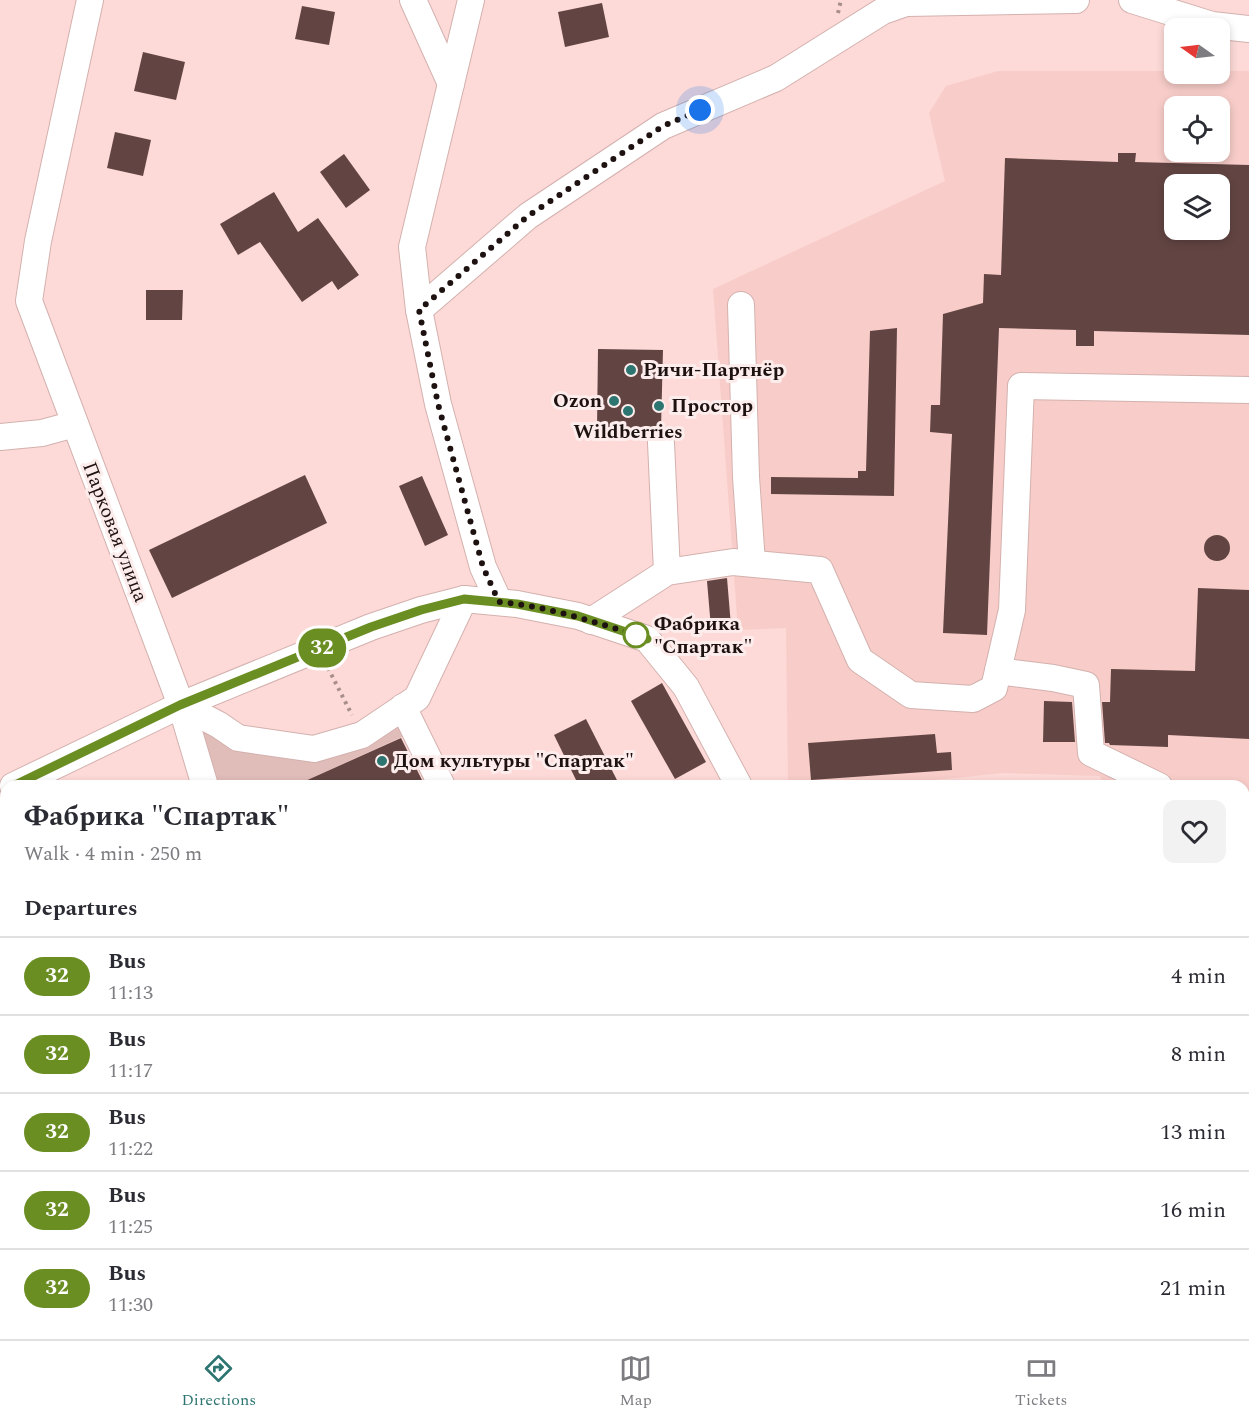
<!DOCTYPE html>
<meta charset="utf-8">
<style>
body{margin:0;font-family:Spectral,serif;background:#f2f2f3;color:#2b2b33;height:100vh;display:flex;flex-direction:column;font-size:22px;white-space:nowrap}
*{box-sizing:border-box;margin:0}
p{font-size:20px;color:#7c7c81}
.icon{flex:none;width:33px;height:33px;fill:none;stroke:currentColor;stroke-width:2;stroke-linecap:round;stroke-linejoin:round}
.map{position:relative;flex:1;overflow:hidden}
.side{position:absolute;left:0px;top:780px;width:1250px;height:560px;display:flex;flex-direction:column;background:#fff;border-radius:18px 18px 0 0;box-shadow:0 3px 9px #0003}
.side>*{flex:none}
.badge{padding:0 12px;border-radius:20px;font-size:21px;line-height:39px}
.needle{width:39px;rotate:284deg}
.tools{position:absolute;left:1164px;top:18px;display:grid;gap:12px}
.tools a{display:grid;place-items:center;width:66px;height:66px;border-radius:12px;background:#fff;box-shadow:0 3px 9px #0003;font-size:30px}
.you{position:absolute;width:30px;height:30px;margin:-15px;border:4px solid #fff;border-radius:50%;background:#1a73e8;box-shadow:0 0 0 9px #1a73e833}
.map>.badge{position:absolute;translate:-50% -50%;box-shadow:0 0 0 3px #fff}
h2{padding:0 24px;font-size:22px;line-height:54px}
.round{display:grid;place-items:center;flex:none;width:63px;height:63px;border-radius:12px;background:#f2f2f3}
.overview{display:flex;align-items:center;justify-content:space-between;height:102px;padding:0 24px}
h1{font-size:28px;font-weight:700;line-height:45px}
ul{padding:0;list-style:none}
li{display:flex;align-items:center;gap:18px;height:78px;padding:0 24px;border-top:2px solid #e1e1e2}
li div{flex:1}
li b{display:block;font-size:22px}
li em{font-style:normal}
li .badge{min-width:66px;font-weight:700;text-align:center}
.dock{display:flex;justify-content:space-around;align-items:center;height:84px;border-top:2px solid #e1e1e2;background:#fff;font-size:16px;color:#7c7c81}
.dock a{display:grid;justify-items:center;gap:3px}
.dock .on{color:#2c7570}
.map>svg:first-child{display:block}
.built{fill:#f8cdc9;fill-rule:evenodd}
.green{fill:#e1bdba}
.water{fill:#ad7e7a}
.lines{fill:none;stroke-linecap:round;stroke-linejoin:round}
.river{stroke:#ad7e7a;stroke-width:38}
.building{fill:#624543;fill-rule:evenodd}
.minor-casing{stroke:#d3b1ae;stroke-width:28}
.path{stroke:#a88e8c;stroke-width:4;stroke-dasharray:3 4.5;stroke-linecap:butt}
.minor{stroke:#fff;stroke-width:26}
.line-casing{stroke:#fff;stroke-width:14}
.line{stroke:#6b8e23;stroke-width:9}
.walk{stroke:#1e1211;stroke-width:6;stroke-dasharray:0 10.8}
.poi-dot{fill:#2c7570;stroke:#fcedec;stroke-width:2}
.stop-dot{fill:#fff;stroke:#6b8e23;stroke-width:3}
.labels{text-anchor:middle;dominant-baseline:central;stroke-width:6;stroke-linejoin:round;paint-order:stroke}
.poi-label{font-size:20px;font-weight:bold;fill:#1e1211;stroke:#fcedec;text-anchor:start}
.street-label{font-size:20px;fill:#1e1211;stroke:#fcedec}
.stop-label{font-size:20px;font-weight:bold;fill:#1e1211;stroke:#fcedec;text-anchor:start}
</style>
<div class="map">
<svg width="1249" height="1339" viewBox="0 0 1249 1339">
<rect width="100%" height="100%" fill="#fddad7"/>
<g class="built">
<path d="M998,71H1174V74H1220V71H1249V1015L1244,1012V786H1103L1100,776L1004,773L876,786H788L786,628L738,630L713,289L945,181L929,113L946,86ZM1174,106H1220V152H1174ZM1174,184H1220V230H1174Z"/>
<polygon points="899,1334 1057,1334 1055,1339 899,1339"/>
</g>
<polygon class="green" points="393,714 404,736 294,786 205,786 190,738 219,725 314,749"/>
<polygon class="water" points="1244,1051 1249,1053 1249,1133 1244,1129"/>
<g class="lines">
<g class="river">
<polyline points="0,1226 6,1229"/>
<polyline points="76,1334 76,1339"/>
<polyline points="228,1339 229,1334"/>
</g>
</g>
<g class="building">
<polygon points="602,3 609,37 565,47 558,12"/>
<polygon points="302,6 335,12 329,45 295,39"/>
<polygon points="143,52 185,62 176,100 134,91"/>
<polygon points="115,132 151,140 143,176 107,168"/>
<path d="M1118,153H1136L1135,162L1249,165V335L1094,331V346H1076V330L999,328L987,635L943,633L952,434L930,432L931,405H940L943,314L983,303L984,274L1001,275L1005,158L1118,162ZM1174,184H1220V230H1174Z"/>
<polygon points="344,154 370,190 346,208 320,172"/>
<polygon points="274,192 298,232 318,218 359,275 338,290 332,281 302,302 260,242 238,255 220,224"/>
<polygon points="146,290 183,290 182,320 146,320"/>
<polygon points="897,328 894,496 771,494 771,477 858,478 858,471 866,471 870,331"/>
<polygon points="598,349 663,350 661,428 597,428"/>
<polygon points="305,475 327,523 172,598 149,550"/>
<polygon points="422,476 448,535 425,546 399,486"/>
<circle cx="1217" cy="548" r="13"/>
<polygon points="727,578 731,626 711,628 707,581"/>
<polygon points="1198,588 1249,590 1249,739 1168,735 1168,747 1110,745 1109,743 1105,743 1102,702 1110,702 1111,669 1195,671"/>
<polygon points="662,683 706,762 675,779 631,701"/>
<polygon points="1044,701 1072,702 1075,742 1043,742"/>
<polygon points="586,719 620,786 579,786 554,735"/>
<polygon points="935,734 937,753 951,752 952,770 811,780 808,743"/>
<polygon points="401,738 425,786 294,786"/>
</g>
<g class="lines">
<defs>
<g id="minor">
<polyline points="90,0 38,241 29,301 181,705 219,725 238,738 314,749 362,735 417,698 464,599"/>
<polyline points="413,0 451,84"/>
<polyline points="471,0 412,247 419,310 438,404 483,567 499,602"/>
<polyline points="909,0 906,3 1076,0"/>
<polyline points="1132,0 1212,25 1249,29"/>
<polyline points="741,305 746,477 752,563"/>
<polyline points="419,310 528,216 663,126 776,78 883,11 906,3"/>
<polyline points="0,437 42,433 75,424"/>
<polyline points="661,443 667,572"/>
<polyline points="591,621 667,572 733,562 820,570 860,660 911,695 973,699 994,688 1012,610 1021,386 1249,390"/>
<polyline points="998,671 1053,678 1086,685 1091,753 1159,786"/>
<polyline points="181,705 205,786"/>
<polyline points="403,707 442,786"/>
<polyline points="13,786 181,705 371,627 421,610 464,599 517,604 578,616 647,639 686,687 739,786"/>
<polyline points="1244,810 1249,811"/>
<polyline points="1244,864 1249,864"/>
<polyline points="1244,922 1249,922"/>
<polyline points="483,1334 483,1339"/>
<polyline points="872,1339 872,1334"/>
</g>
</defs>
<use href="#minor" class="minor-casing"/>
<g class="path">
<polyline points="838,13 841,0"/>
<polyline points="328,668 352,715"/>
<polyline points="1244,1231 1249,1233"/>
<polyline points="915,1339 915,1334"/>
<polyline points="979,1339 979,1335 1039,1336 1057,1339"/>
</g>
<use href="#minor" class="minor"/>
</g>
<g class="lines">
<defs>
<polyline id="line" points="13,786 180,705 371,627 421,610 464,599 517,604 578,616 647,639"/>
</defs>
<use href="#line" class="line-casing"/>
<use href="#line" class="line"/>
<path class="walk" d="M636,635C591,621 546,606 499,602L483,567L438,404L419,310L528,216L663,126L700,110"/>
</g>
<g class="poi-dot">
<circle cx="631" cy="370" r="6"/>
<circle cx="614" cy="401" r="6"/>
<circle cx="659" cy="406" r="6"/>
<circle cx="628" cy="411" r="6"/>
<circle cx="382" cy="761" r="6"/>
</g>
<circle class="stop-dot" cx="636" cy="635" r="12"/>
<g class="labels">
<g class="poi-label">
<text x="643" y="370">Ричи-Партнёр</text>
<text x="602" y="401" text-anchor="end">Ozon</text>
<text x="671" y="406">Простор</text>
<text x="628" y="432" text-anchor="middle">Wildberries</text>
<text x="394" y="761">Дом культуры "Спартак"</text>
</g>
<g class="street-label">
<text transform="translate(115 532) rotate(69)">Парковая улица</text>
</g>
<g class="stop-label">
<text x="654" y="624">Фабрика<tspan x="654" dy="23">"Спартак"</tspan></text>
</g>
</g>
</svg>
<div class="tools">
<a><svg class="needle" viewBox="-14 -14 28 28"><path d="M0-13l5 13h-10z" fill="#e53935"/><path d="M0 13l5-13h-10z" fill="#7c7c81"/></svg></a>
<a><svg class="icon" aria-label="locate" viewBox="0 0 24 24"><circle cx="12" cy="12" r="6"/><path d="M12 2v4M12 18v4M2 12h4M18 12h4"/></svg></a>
<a><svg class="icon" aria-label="layers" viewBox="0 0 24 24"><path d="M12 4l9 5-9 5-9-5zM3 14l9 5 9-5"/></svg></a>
</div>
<div class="you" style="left:700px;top:110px"></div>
<b class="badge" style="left:322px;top:648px;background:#6b8e23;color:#fff">32</b>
<section class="side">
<div class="overview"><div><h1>Фабрика &quot;Спартак&quot;</h1><p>Walk · 4 min · 250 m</p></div><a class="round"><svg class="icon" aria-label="heart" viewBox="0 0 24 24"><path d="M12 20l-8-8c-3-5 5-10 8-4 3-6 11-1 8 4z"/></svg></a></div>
<h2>Departures</h2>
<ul>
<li><span class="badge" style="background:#6b8e23;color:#fff">32</span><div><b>Bus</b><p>11:13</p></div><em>4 min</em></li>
<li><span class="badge" style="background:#6b8e23;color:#fff">32</span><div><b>Bus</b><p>11:17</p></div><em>8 min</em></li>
<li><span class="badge" style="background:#6b8e23;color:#fff">32</span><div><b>Bus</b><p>11:22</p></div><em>13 min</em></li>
<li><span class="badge" style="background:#6b8e23;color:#fff">32</span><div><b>Bus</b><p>11:25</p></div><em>16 min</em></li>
<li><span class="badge" style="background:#6b8e23;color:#fff">32</span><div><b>Bus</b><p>11:30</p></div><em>21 min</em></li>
</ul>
</section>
</div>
<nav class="dock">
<a class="on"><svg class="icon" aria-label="directions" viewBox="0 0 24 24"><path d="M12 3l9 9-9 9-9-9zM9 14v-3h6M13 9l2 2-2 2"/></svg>Directions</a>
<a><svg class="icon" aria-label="map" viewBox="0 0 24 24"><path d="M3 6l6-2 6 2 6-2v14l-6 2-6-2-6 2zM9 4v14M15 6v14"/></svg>Map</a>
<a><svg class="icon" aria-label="tickets" viewBox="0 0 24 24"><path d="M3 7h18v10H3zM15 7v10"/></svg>Tickets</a>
</nav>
